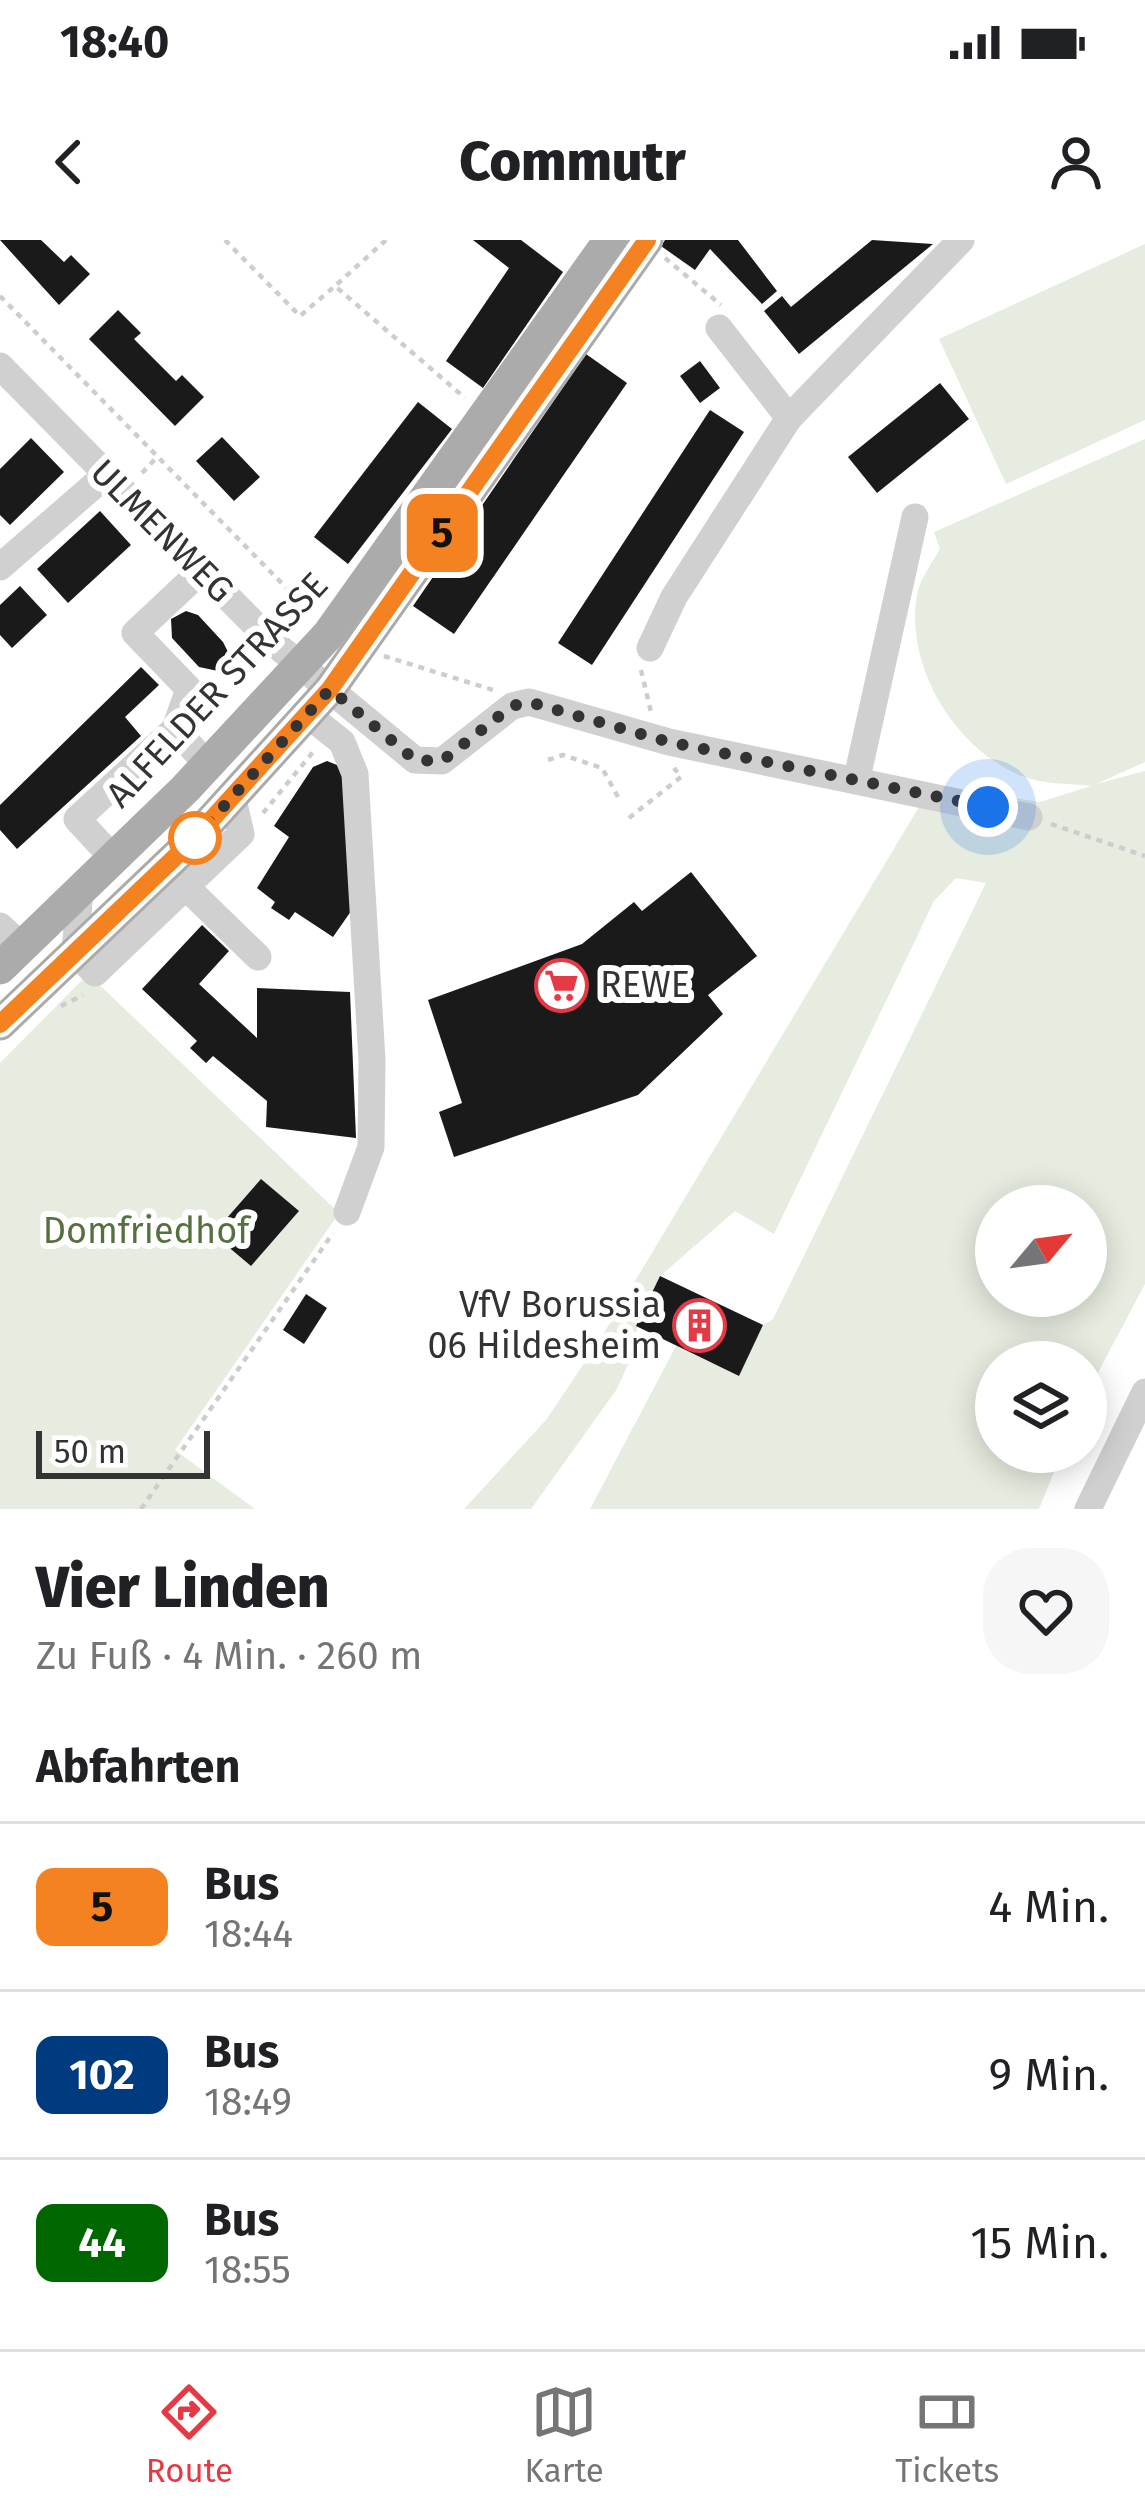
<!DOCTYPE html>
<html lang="de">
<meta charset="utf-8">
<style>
body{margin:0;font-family:"Fira Sans",sans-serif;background:#f6f6f6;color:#202124;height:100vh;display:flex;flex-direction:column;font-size:45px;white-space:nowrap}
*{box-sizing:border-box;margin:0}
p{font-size:39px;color:#757577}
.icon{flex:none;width:66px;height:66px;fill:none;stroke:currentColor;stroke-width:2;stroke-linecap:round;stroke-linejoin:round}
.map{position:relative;height:1269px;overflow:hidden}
.panel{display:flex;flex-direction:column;background:#fff;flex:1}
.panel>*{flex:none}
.badge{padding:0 24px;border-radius:18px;font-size:42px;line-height:78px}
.needle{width:78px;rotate:61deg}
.buttons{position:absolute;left:975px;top:945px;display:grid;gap:24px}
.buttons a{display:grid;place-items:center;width:132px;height:132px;border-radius:50%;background:#fff;box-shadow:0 6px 30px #0003;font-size:60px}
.scale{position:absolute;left:36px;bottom:30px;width:174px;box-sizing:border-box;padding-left:12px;border:6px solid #333;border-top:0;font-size:33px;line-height:42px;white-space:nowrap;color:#333;-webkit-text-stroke:9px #fff;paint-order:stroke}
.you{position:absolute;width:60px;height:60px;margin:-30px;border:9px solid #fff;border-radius:50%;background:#1a73e8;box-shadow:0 0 0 18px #1a73e833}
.map>.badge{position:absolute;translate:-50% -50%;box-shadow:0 0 0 6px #fff}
h2{padding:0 36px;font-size:45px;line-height:108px}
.round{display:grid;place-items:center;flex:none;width:126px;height:126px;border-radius:48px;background:#f6f6f6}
.summary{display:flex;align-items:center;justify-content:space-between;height:204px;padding:0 36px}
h1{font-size:57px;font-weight:800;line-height:90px}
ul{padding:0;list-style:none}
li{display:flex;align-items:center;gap:36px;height:168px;padding:0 36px;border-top:3px solid #e0e0e0}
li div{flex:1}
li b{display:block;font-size:45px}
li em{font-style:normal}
li .badge{min-width:132px;font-weight:700;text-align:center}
.status{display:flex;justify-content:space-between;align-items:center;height:84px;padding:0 60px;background:#fff;direction:ltr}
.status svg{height:33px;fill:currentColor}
header{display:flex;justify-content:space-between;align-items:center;height:156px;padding:0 36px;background:#fff;font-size:54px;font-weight:800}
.menu{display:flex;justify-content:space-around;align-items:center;height:168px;border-top:3px solid #e0e0e0;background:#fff;font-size:33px;color:#757577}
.menu a{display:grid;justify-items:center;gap:6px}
.menu .active{color:#e63946}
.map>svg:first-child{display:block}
.green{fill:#e6ecdf;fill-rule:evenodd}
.building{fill:#1a1a1a}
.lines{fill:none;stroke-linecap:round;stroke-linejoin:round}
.path{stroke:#cdcdcd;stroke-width:4.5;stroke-dasharray:6 6;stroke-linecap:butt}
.minor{stroke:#d0d0d0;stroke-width:27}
.major{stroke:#ababab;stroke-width:33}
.line-casing{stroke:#fff;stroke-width:27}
.line{stroke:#f58220;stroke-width:18}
.walk{stroke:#333;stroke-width:12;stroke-dasharray:0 21.6}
.stop-dot{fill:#fff;stroke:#f58220;stroke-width:6}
.labels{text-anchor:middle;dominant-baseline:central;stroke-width:12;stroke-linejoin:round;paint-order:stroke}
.street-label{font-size:36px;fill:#333;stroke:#fff}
.poi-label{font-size:36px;fill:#333;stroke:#fff;text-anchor:start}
.park-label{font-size:36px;fill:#56703f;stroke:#fff}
</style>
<div class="status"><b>18:40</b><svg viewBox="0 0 49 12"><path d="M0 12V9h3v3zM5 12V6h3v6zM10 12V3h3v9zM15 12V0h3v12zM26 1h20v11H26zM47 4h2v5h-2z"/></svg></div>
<header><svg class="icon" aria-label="back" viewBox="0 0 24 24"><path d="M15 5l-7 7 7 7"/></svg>Commutr<svg class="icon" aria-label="person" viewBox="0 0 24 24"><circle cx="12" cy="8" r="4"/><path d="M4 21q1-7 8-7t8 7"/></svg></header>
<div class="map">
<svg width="1145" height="1269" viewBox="0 0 1145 1269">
<rect width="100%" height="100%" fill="#fff"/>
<g class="green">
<polygon points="1145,4 1145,180 1006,244 939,99"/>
<path d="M1145,199V522L1096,544L1145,531V1044L1086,1155V1122H996V1212H1062L1039,1269H590L676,1106L739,1136L763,1085L773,1079L986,643L956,638L934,661L774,994L735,971L660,1036L637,1086L635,1109L617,1149L531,1269H464L546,1180L601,1098L932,545L1040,562L1091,546C1067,543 1043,545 1019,535C954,507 902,423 918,350C922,337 933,321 940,309L934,292ZM996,966H1086V1056H996Z"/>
<polygon points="88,734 339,973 175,1210 255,1269 0,1269 0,823"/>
</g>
<g class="building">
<polygon points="0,0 41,0 64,22 71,15 90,34 59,65"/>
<polygon points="473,0 521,0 563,32 483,148 446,121 509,28"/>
<polygon points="665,0 738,0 777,51 762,64 710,9 695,30 661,6"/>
<polygon points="872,0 933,4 799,114 764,71 782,56 791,67"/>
<polygon points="118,70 141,93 134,99 176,141 182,135 204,157 175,186 89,99"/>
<polygon points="586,114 627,143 454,394 413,366"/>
<polygon points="700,121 720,148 700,163 680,136"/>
<polygon points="940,143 969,179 877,253 848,217"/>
<polygon points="418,162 452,189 348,324 314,297"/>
<polygon points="710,170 744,192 592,425 558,403"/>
<polygon points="222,197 260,237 234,261 196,221"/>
<polygon points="31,198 64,232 10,285 0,275 0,229"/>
<polygon points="100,271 131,305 68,363 37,329"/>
<polygon points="20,346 47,375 12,408 0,395 0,365"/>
<polygon points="186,371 198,375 223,402 229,414 218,431 199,427 172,398 171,379"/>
<polygon points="141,427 159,445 125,477 141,496 17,609 0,590 0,565"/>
<polygon points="327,521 342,527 356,664 333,697 295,672 289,680 271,668 275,662 257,648 289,597 274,586 313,527"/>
<polygon points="691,632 757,716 708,755 723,774 638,855 454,917 439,872 462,863 428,760 582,704 634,662 642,671"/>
<polygon points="202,685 229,711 199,744 257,798 257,748 350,752 356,898 266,887 267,861 213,816 206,823 190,808 197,801 142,749"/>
<polygon points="261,939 299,971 251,1026 213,994"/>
<polygon points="660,1036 763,1085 739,1136 636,1086"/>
<polygon points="306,1054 327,1068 304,1104 283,1090"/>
</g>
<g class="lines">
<g class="path">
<polyline points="225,0 300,76 335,46"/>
<polyline points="386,0 335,46 465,158"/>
<polyline points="665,18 721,65"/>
<polyline points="0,56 309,371"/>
<polyline points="142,233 158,216"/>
<polyline points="384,416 493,450"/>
<polyline points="641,430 651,472"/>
<polyline points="548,520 563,515 602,528 618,557"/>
<polyline points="263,573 313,512"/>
<polyline points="629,578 681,537 674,528"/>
<polyline points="1051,584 1145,616"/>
<polyline points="61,766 83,755"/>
<polyline points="141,1269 333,993"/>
</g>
<g class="minor">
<polyline points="719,88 789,178"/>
<polyline points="0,126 270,400 415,520 442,521 512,466 529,462 669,502 1029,577"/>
<polyline points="0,327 106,235"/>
<polyline points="202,330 135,393 189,449 175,489 208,525"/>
<polyline points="650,408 674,357 789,178 961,0"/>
<polyline points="308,475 342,502 355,534 372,820 371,907 347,972"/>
<polyline points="857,538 915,277"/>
<polyline points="113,618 77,579 175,489"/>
<polyline points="187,648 258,717"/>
<polyline points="80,650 75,712 95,733 241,594 233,559"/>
<polyline points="0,686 22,706"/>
<polyline points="1088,1269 1145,1152"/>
</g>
<g class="major">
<polyline points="0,728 185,549 328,395 610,0"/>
<polyline points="0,784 192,601 330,449 647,0"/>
</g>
</g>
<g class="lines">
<defs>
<polyline id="line" points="0,784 192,601 330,449 647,0"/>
</defs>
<use href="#line" class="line-casing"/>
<use href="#line" class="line"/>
<polyline class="walk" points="195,598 330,449 415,520 442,521 512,466 529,462 669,502 988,567"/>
</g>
<defs>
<symbol id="supermarket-ring" viewBox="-11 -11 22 22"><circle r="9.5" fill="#fff" stroke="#e63946" stroke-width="1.5"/><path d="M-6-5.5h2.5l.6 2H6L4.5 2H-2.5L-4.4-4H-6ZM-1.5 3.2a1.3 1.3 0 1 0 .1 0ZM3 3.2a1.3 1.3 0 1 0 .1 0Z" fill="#e63946"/></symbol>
<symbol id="building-ring" viewBox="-11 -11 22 22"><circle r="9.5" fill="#fff" stroke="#e63946" stroke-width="1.5"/><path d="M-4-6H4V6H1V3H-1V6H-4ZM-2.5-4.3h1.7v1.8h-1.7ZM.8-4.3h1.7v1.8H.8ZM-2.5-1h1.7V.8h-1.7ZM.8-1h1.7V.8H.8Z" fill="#e63946"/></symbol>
</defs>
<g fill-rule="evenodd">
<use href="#supermarket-ring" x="532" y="716" width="59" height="59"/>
<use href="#building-ring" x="670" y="1056" width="59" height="59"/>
</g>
<circle class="stop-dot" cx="195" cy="598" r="24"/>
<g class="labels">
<g class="street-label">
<text transform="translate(162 291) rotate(45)">ULMENWEG</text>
<text transform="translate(217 450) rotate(-47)">ALFELDER STRASSE</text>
</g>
<g class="poi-label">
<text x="600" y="745">REWE</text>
<text x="661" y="1065" text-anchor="end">VfV Borussia<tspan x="661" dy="41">06 Hildesheim</tspan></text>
</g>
<g class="park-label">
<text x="146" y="991">Domfriedhof</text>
</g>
</g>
</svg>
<div class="buttons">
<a><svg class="needle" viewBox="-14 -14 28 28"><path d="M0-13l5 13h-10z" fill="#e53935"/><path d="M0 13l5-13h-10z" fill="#757577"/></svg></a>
<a><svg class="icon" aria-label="layers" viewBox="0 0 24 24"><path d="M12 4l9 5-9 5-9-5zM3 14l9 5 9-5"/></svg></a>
</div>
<div class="scale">50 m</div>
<div class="you" style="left:988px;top:567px"></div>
<b class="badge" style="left:442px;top:293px;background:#f58220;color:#111">5</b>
</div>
<section class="panel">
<div class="summary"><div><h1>Vier Linden</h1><p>Zu Fuß · 4 Min. · 260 m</p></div><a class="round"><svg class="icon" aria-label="heart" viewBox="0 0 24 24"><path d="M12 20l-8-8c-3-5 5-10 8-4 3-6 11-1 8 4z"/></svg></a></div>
<h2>Abfahrten</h2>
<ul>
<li><span class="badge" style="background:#f58220;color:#111">5</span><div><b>Bus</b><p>18:44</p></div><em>4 Min.</em></li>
<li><span class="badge" style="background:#003b80;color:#fff">102</span><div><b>Bus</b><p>18:49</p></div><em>9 Min.</em></li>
<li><span class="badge" style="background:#060;color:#fff">44</span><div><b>Bus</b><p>18:55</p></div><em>15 Min.</em></li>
</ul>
</section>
<nav class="menu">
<a class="active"><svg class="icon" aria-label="directions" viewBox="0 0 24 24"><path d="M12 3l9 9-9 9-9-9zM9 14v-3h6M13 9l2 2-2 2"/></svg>Route</a>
<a><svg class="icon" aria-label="map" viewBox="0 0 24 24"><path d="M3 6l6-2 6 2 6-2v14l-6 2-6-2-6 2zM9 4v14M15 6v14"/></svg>Karte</a>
<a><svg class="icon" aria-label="tickets" viewBox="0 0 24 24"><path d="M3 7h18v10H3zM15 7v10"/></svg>Tickets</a>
</nav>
